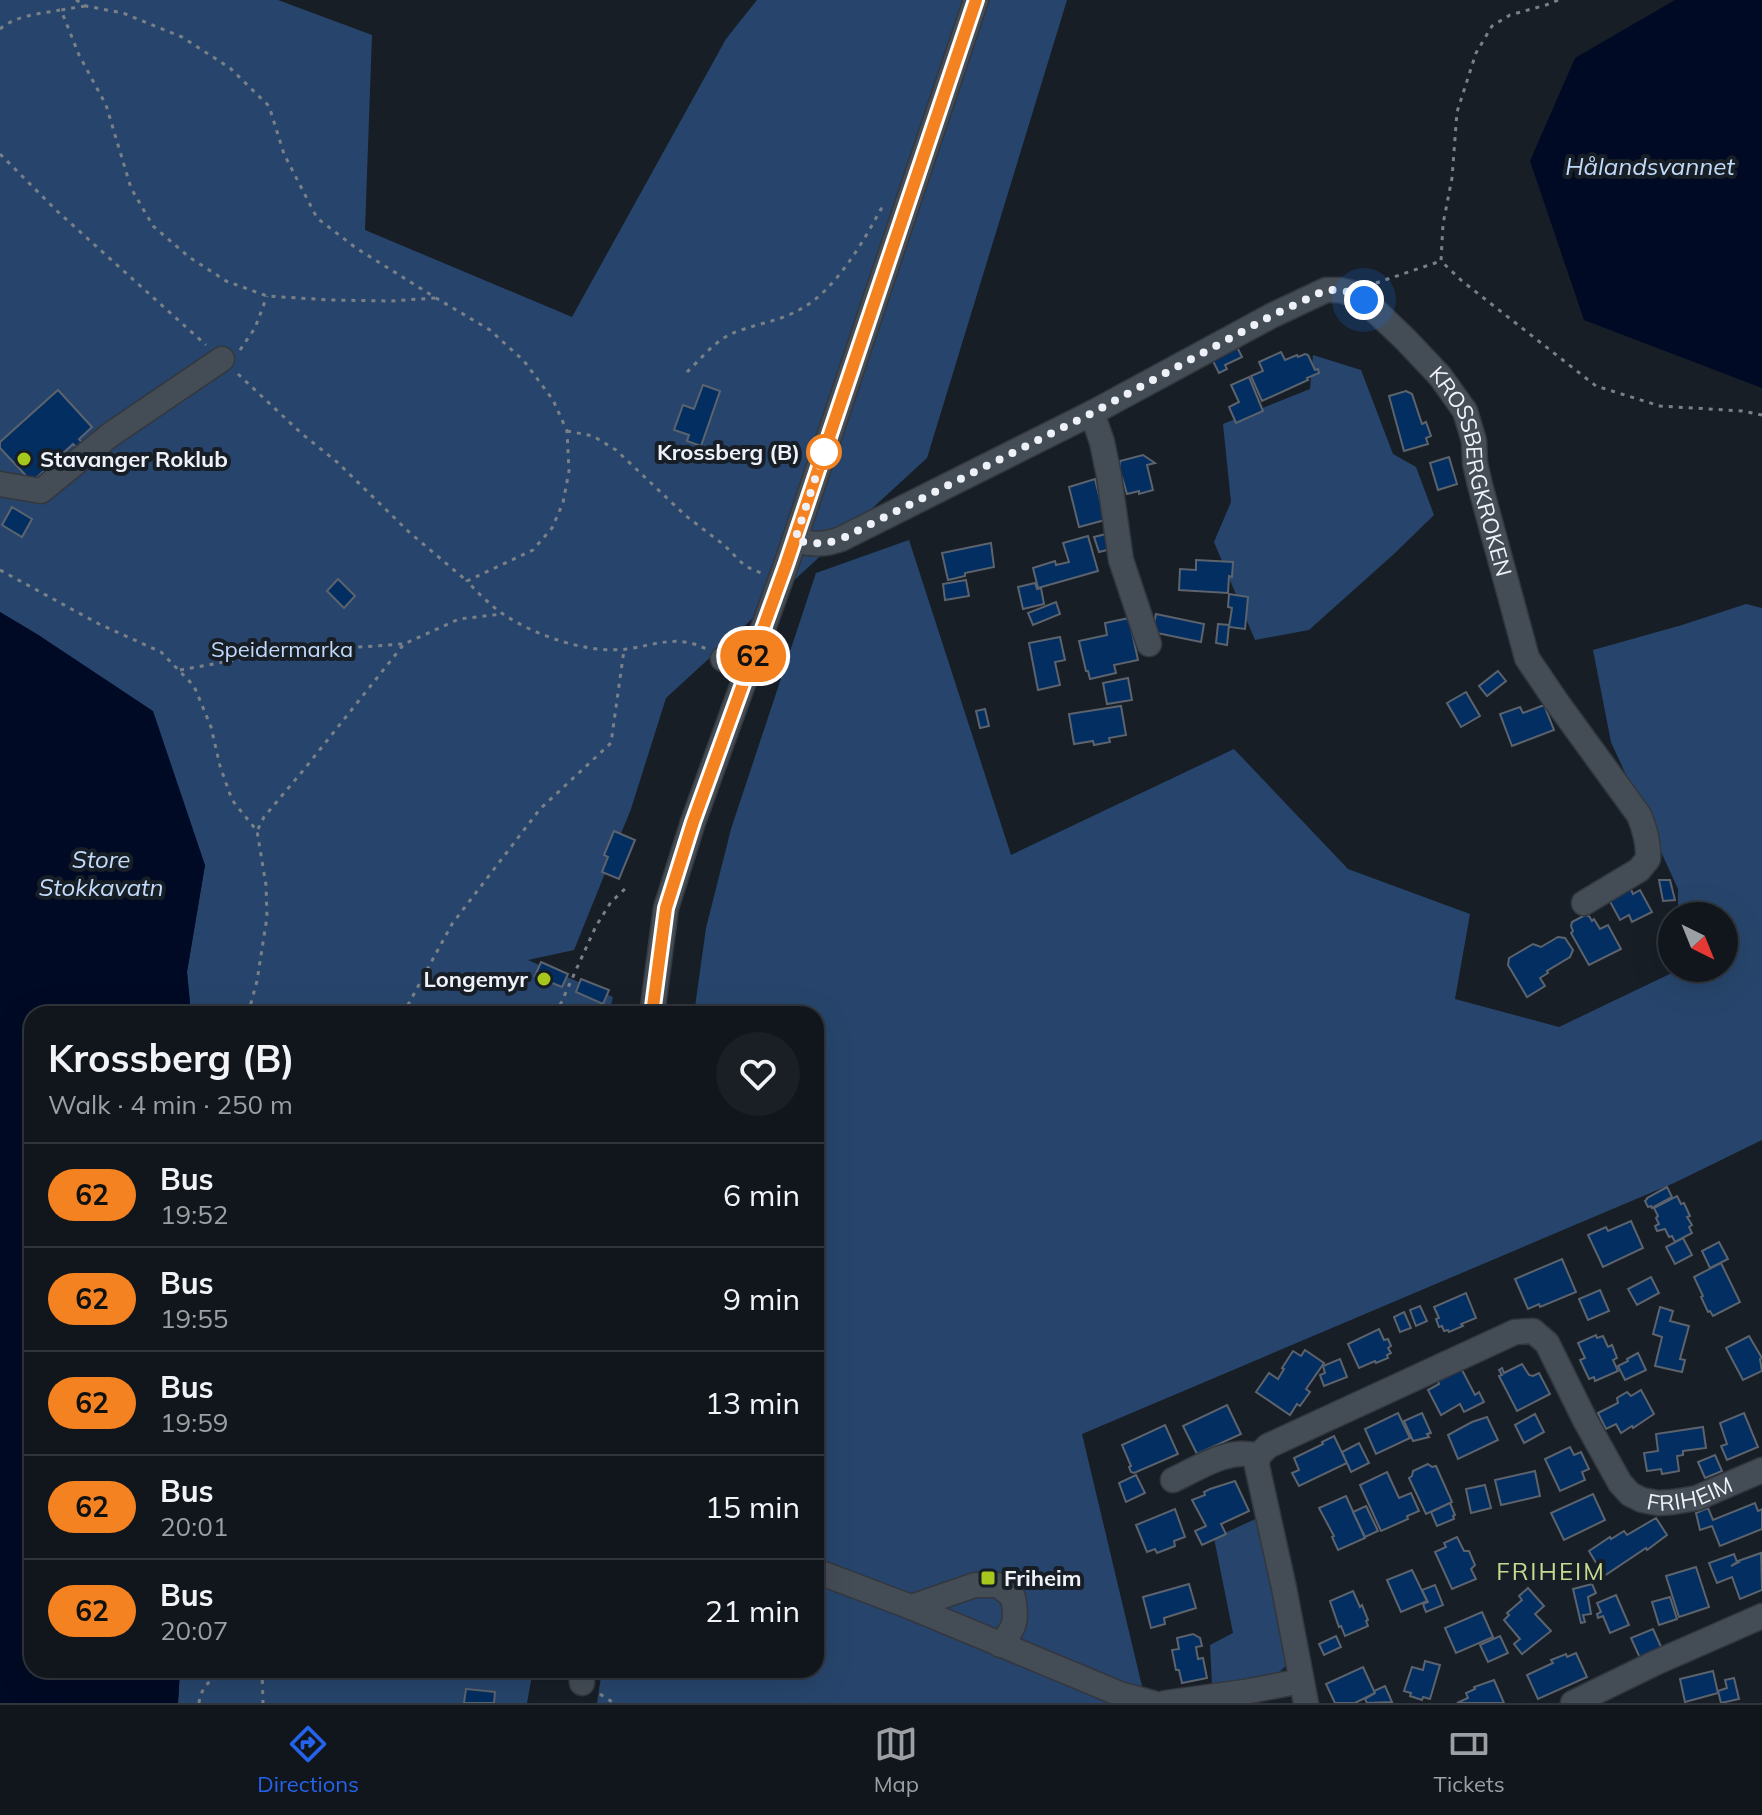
<!DOCTYPE html>
<meta charset="utf-8">
<style>
body{margin:0;font-family:Mulish,sans-serif;background:#1a1f25;color:#f1f3f6;height:100vh;display:flex;flex-direction:column;font-size:30px;white-space:nowrap}
*{box-sizing:border-box;margin:0}
p{font-size:26px;color:#9c9fa3}
.icon{flex:none;width:44px;height:44px;fill:none;stroke:currentColor;stroke-width:2;stroke-linecap:round;stroke-linejoin:round}
.map{position:relative;flex:1;overflow:hidden}
.details{position:absolute;left:24px;top:1006px;width:800px;height:672px;display:flex;flex-direction:column;background:#11161c;border-radius:24px;box-shadow:0 8px 32px #0002,0 0 0 2px #30353b}
.details>*{flex:none}
.badge{padding:0 16px;border-radius:26px;font-size:28px;line-height:52px}
.needle{width:52px;rotate:137deg}
.controls{position:absolute;left:1658px;top:902px;display:grid;gap:16px}
.controls a{display:grid;place-items:center;width:80px;height:80px;border-radius:50%;background:#11161c;box-shadow:0 8px 32px #0002,0 0 0 2px #30353b;font-size:40px}
.you{position:absolute;width:40px;height:40px;margin:-20px;border:6px solid #fff;border-radius:50%;background:#1a73e8;box-shadow:0 0 0 12px #1a73e833}
.map>.badge{position:absolute;translate:-50% -50%;box-shadow:0 0 0 4px #fff}
.round{display:grid;place-items:center;flex:none;width:84px;height:84px;border-radius:42px;background:#1a1f25}
.head{display:flex;align-items:center;justify-content:space-between;height:136px;padding:0 24px}
h1{font-size:38px;font-weight:700;line-height:60px}
ul{padding:0;list-style:none}
li{display:flex;align-items:center;gap:24px;height:104px;padding:0 24px;border-top:2px solid #30353b}
li div{flex:1}
li b{display:block;font-size:30px}
li em{font-style:normal}
li .badge{min-width:88px;font-weight:700;text-align:center}
.dock{display:flex;justify-content:space-around;align-items:center;height:112px;border-top:2px solid #30353b;background:#11161c;font-size:22px;color:#9c9fa3}
.dock a{display:grid;justify-items:center;gap:4px}
.dock .selected{color:#2563eb}
.map>svg:first-child{display:block}
.green{fill:#27456c}
.water{fill:#000a24}
.building{fill:#022e61;stroke:#5c636d;stroke-width:2}
.lines{fill:none;stroke-linecap:round;stroke-linejoin:round}
.minor-casing{stroke:#33373e;stroke-width:27}
.path{stroke:#7a8087;stroke-width:3;stroke-dasharray:4 6;stroke-linecap:butt}
.minor{stroke:#444c55;stroke-width:24}
.line-casing{stroke:#fff;stroke-width:18}
.line{stroke:#f58220;stroke-width:12}
.walk{stroke:#eef2f8;stroke-width:8;stroke-dasharray:0 14.4}
.stop-dot{fill:#fff;stroke:#f58220;stroke-width:4}
.poi-dot{fill:#a8c71d;stroke:#171e26;stroke-width:3}
.labels{text-anchor:middle;dominant-baseline:central;stroke-width:8;stroke-linejoin:round;paint-order:stroke}
.stop-label{font-size:22px;font-weight:bold;fill:#eef2f8;stroke:#171e26;text-anchor:end}
.poi-label{font-size:22px;font-weight:bold;fill:#eef2f8;stroke:#171e26;text-anchor:start}
.street-label{font-size:22px;fill:#eef2f8;stroke:#171e26}
.park-label{font-size:22px;fill:#c1d9fa;stroke:#171e26}
.water-label{font-size:24px;font-style:italic;fill:#c2dbfb;stroke:#171e26}
.neighbourhood-label{font-size:24px;letter-spacing:2px;fill:#c7db90;stroke:#171e26}
</style>
<div class="map">
<svg width="1762" height="1703" viewBox="0 0 1762 1703">
<rect width="100%" height="100%" fill="#171e26"/>
<g class="green">
<polygon points="0,0 278,0 372,35 365,230 572,317 726,39 757,0 1067,0 927,458 666,698 631,809 574,950 528,960 613,997 609,1014 191,1014 187,972 205,865 40,636 0,612"/>
<polygon points="1313,355 1361,370 1393,454 1416,467 1434,515 1395,553 1309,630 1255,640 1214,542 1231,502 1223,424 1310,389"/>
<polygon points="909,540 1011,855 1234,749 1348,869 1470,914 1455,999 1559,1027 1678,970 1678,968 1724,968 1724,916 1678,916 1678,889 1611,742 1593,650 1682,625 1746,604 1762,608 1762,1140 1674,1183 1082,1434 1146,1703 597,1703 602,1670 816,1670 816,1014 694,1014 706,928 731,829 816,573"/>
<polygon points="1262,1516 1287,1656 1285,1667 1276,1675 1212,1685 1210,1645 1233,1633 1214,1538"/>
<polygon points="180,1670 533,1670 527,1703 178,1703"/>
</g>
<g class="water">
<polygon points="1675,0 1762,0 1762,388 1584,320 1530,161 1575,58"/>
<polygon points="0,612 40,636 153,711 205,865 187,972 191,1014 32,1014 32,1670 180,1670 178,1703 0,1703"/>
</g>
<g class="building">
<polygon points="1237,347 1242,357 1225,365 1227,369 1219,373 1213,361"/>
<polygon points="1281,352 1285,360 1297,355 1298,357 1305,354 1308,355 1315,370 1318,369 1319,373 1307,378 1308,380 1262,401 1251,376 1263,371 1259,362"/>
<polygon points="1249,377 1263,411 1236,423 1229,407 1239,402 1231,385"/>
<polygon points="703,385 720,391 701,446 687,441 689,435 674,430 683,405 694,409"/>
<polygon points="58,390 92,427 79,439 82,443 77,448 73,444 32,482 0,448 0,442"/>
<polygon points="1406,391 1412,394 1422,424 1426,422 1431,436 1426,438 1428,444 1404,451 1389,396"/>
<polygon points="1143,455 1155,463 1147,465 1153,490 1139,494 1139,491 1127,494 1122,477 1120,477 1119,473 1120,461"/>
<polygon points="1449,457 1457,484 1438,490 1430,463"/>
<polygon points="1095,479 1105,520 1079,527 1069,487"/>
<polygon points="12,507 32,519 22,537 2,525"/>
<polygon points="1106,534 1111,549 1099,552 1094,537"/>
<polygon points="1088,536 1098,571 1038,588 1033,568 1055,561 1056,565 1069,562 1063,543"/>
<polygon points="991,543 994,567 965,573 965,576 948,580 942,553"/>
<polygon points="1196,560 1233,562 1232,577 1229,576 1228,593 1179,590 1180,569 1196,570"/>
<polygon points="338,579 355,596 344,608 327,591"/>
<polygon points="966,580 969,596 945,600 943,584"/>
<polygon points="1035,583 1037,589 1041,588 1044,604 1023,609 1018,587"/>
<polygon points="1229,594 1248,597 1245,629 1229,627 1232,608 1228,607"/>
<polygon points="1056,602 1060,614 1033,625 1028,613"/>
<polygon points="1156,614 1204,624 1201,642 1152,632"/>
<polygon points="1129,618 1138,660 1114,665 1116,673 1090,679 1088,671 1086,671 1079,641 1107,635 1105,623"/>
<polygon points="1218,624 1229,625 1227,645 1216,643"/>
<polygon points="1060,637 1065,660 1055,662 1060,685 1038,690 1029,643"/>
<polygon points="1498,671 1506,681 1487,696 1479,686"/>
<polygon points="1128,678 1132,700 1107,704 1103,683"/>
<polygon points="1466,692 1480,716 1461,727 1447,703"/>
<polygon points="1544,705 1554,730 1512,746 1500,714 1520,707 1523,713"/>
<polygon points="1121,706 1126,735 1109,738 1110,742 1094,745 1093,741 1074,744 1069,714"/>
<polygon points="985,709 989,726 980,728 976,711"/>
<polygon points="614,831 635,840 619,879 602,872 608,857 604,855"/>
<polygon points="1659,880 1670,880 1675,900 1663,901"/>
<polygon points="1629,885 1633,894 1640,890 1652,912 1632,922 1629,915 1620,920 1607,896"/>
<polygon points="1585,915 1589,916 1592,921 1594,919 1600,929 1608,925 1621,949 1589,965 1571,933 1573,931 1571,926 1572,922"/>
<polygon points="1558,937 1565,938 1573,950 1570,957 1547,971 1548,973 1540,978 1545,986 1527,997 1508,965 1509,958 1533,944 1541,947"/>
<polygon points="541,962 568,974 562,987 535,976"/>
<polygon points="581,979 609,990 603,1004 576,992"/>
<polygon points="1667,1187 1672,1197 1652,1208 1651,1206 1648,1207 1645,1201 1647,1199 1647,1198"/>
<polygon points="1677,1196 1681,1204 1684,1203 1690,1216 1687,1217 1692,1225 1689,1227 1692,1233 1675,1242 1672,1236 1669,1237 1665,1229 1657,1231 1655,1226 1659,1224 1656,1218 1658,1216 1654,1208"/>
<polygon points="1631,1221 1643,1248 1603,1267 1588,1235 1606,1227 1608,1231"/>
<polygon points="1683,1238 1692,1255 1675,1264 1666,1247"/>
<polygon points="1719,1242 1728,1259 1710,1268 1702,1251"/>
<polygon points="1562,1259 1576,1292 1540,1307 1539,1304 1528,1309 1515,1279"/>
<polygon points="1721,1263 1740,1302 1713,1316 1710,1311 1708,1312 1701,1297 1703,1296 1694,1277"/>
<polygon points="1651,1277 1659,1293 1637,1305 1628,1289"/>
<polygon points="1600,1290 1609,1311 1588,1320 1579,1299"/>
<polygon points="1466,1293 1476,1318 1461,1324 1463,1326 1449,1332 1448,1330 1444,1331 1442,1326 1439,1327 1436,1319 1439,1318 1434,1307"/>
<polygon points="1420,1306 1427,1321 1416,1326 1410,1310"/>
<polygon points="1660,1307 1673,1311 1670,1321 1689,1326 1680,1359 1685,1360 1682,1372 1655,1366 1662,1337 1653,1334"/>
<polygon points="1404,1312 1411,1328 1400,1332 1394,1317"/>
<polygon points="1379,1329 1384,1340 1388,1339 1391,1346 1388,1348 1391,1353 1387,1355 1388,1358 1376,1363 1375,1361 1359,1368 1348,1344"/>
<polygon points="1596,1335 1597,1338 1603,1336 1608,1347 1612,1345 1617,1358 1613,1360 1618,1371 1595,1381 1594,1377 1589,1379 1580,1360 1585,1358 1578,1343"/>
<polygon points="1749,1336 1762,1358 1760,1359 1762,1371 1743,1380 1726,1348"/>
<polygon points="1305,1350 1324,1363 1306,1389 1310,1392 1300,1406 1297,1404 1290,1415 1256,1392 1269,1373 1278,1379 1284,1369 1282,1368 1293,1351 1301,1356"/>
<polygon points="1638,1353 1646,1370 1625,1380 1618,1366 1628,1361 1627,1359"/>
<polygon points="1340,1359 1347,1377 1324,1386 1320,1375 1325,1373 1323,1366"/>
<polygon points="1522,1364 1529,1375 1533,1376 1539,1373 1550,1394 1517,1411 1499,1376 1502,1375 1499,1370 1502,1368 1504,1373"/>
<polygon points="1460,1366 1475,1395 1479,1392 1484,1402 1464,1412 1460,1404 1441,1415 1428,1390 1439,1384 1438,1381"/>
<polygon points="1641,1390 1654,1414 1633,1428 1632,1426 1621,1433 1616,1424 1606,1429 1598,1413 1618,1403 1617,1398 1627,1392 1631,1396"/>
<polygon points="1227,1405 1241,1434 1197,1454 1183,1426"/>
<polygon points="1398,1413 1410,1438 1376,1454 1365,1429"/>
<polygon points="1422,1413 1431,1433 1427,1434 1429,1437 1413,1441 1404,1421"/>
<polygon points="1744,1413 1758,1447 1727,1460 1721,1446 1727,1444 1720,1423"/>
<polygon points="1535,1414 1544,1432 1524,1443 1515,1425"/>
<polygon points="1487,1417 1498,1440 1458,1459 1448,1435 1472,1422"/>
<polygon points="1165,1425 1178,1454 1134,1473 1131,1472 1129,1467 1131,1466 1122,1445"/>
<polygon points="1703,1427 1706,1448 1683,1451 1683,1455 1677,1456 1679,1471 1662,1474 1661,1469 1647,1471 1644,1453 1658,1451 1656,1434"/>
<polygon points="1334,1436 1347,1463 1299,1486 1292,1473 1299,1470 1294,1458 1323,1444 1322,1442"/>
<polygon points="1359,1443 1369,1463 1351,1472 1342,1452"/>
<polygon points="1570,1447 1574,1455 1581,1452 1589,1469 1582,1472 1585,1480 1560,1491 1545,1459"/>
<polygon points="1715,1455 1722,1471 1705,1478 1698,1462"/>
<polygon points="1428,1464 1432,1467 1436,1466 1452,1502 1426,1514 1409,1478 1412,1476 1413,1471"/>
<polygon points="1535,1471 1540,1496 1501,1505 1495,1480"/>
<polygon points="1387,1472 1399,1498 1411,1493 1419,1511 1407,1516 1408,1519 1381,1531 1360,1485"/>
<polygon points="1136,1475 1145,1493 1126,1502 1119,1483"/>
<polygon points="1235,1481 1249,1511 1221,1524 1226,1534 1202,1545 1195,1531 1206,1526 1192,1500 1205,1495 1204,1492 1210,1489"/>
<polygon points="1485,1485 1491,1508 1471,1513 1466,1489"/>
<polygon points="1593,1494 1605,1520 1564,1540 1551,1513"/>
<polygon points="1346,1496 1365,1538 1338,1550 1332,1537 1334,1536 1319,1508"/>
<polygon points="1450,1503 1455,1515 1453,1516 1454,1519 1437,1526 1431,1512"/>
<polygon points="1755,1503 1758,1511 1762,1509 1762,1529 1720,1546 1712,1526 1700,1530 1696,1513 1708,1508 1713,1520"/>
<polygon points="1366,1506 1378,1531 1365,1537 1353,1512"/>
<polygon points="1175,1509 1185,1537 1174,1541 1175,1546 1157,1553 1155,1549 1147,1552 1136,1525"/>
<polygon points="1656,1518 1667,1535 1647,1550 1646,1548 1604,1576 1589,1551 1610,1537 1611,1539 1624,1531 1627,1535"/>
<polygon points="1457,1537 1464,1551 1469,1551 1475,1565 1471,1569 1476,1579 1452,1589 1435,1552 1446,1547 1444,1543"/>
<polygon points="1761,1553 1762,1590 1740,1599 1732,1577 1717,1583 1709,1563 1734,1554 1737,1562 1731,1566 1739,1562 1738,1561"/>
<polygon points="1696,1567 1709,1607 1679,1617 1666,1576"/>
<polygon points="1412,1570 1427,1601 1401,1612 1387,1580"/>
<polygon points="1189,1584 1196,1608 1164,1618 1165,1624 1151,1628 1143,1597"/>
<polygon points="1592,1584 1596,1593 1588,1597 1591,1614 1583,1615 1585,1622 1581,1623 1573,1589"/>
<polygon points="1435,1585 1443,1605 1426,1612 1423,1604 1428,1602 1422,1590"/>
<polygon points="1528,1588 1544,1606 1535,1614 1551,1631 1522,1654 1514,1644 1520,1639 1504,1620 1509,1615 1507,1613 1522,1600 1519,1596"/>
<polygon points="1353,1591 1360,1607 1362,1605 1368,1620 1366,1621 1368,1626 1345,1636 1341,1626 1339,1627 1330,1601"/>
<polygon points="1616,1595 1629,1625 1610,1633 1603,1616 1598,1618 1597,1614 1601,1612 1597,1603"/>
<polygon points="1670,1597 1677,1619 1659,1625 1652,1602"/>
<polygon points="1482,1612 1493,1637 1456,1653 1445,1628"/>
<polygon points="1653,1629 1662,1649 1640,1658 1631,1638"/>
<polygon points="1193,1634 1200,1638 1202,1646 1196,1647 1198,1659 1203,1658 1207,1678 1182,1683 1179,1670 1176,1670 1172,1650 1179,1649 1177,1638"/>
<polygon points="1336,1636 1341,1647 1324,1655 1319,1644"/>
<polygon points="1500,1636 1508,1653 1488,1662 1480,1645"/>
<polygon points="1576,1653 1587,1677 1538,1699 1527,1675 1553,1663 1551,1660 1566,1654 1567,1657"/>
<polygon points="1425,1661 1440,1665 1430,1699 1423,1697 1422,1700 1410,1696 1411,1693 1404,1691 1412,1667 1423,1670"/>
<polygon points="1363,1667 1375,1693 1355,1703 1335,1703 1326,1684"/>
<polygon points="1713,1671 1718,1693 1685,1702 1680,1679"/>
<polygon points="1734,1678 1739,1699 1721,1703 1718,1691 1727,1688 1725,1680"/>
<polygon points="1494,1680 1504,1703 1457,1703 1468,1698 1466,1693 1475,1689 1474,1687"/>
<polygon points="1385,1686 1392,1702 1367,1703 1365,1699 1375,1693 1374,1691"/>
<polygon points="466,1689 495,1692 494,1703 464,1703"/>
</g>
<g class="lines">
<defs>
<g id="minor">
<polyline points="1092,413 1102,442 1109,476 1121,560 1149,644"/>
<polyline points="0,484 41,491 110,435 222,359"/>
<path id="s1" d="M795,540C812,545 824,545 841,539L1092,413L1271,316L1326,290H1339L1352,293L1364,300L1405,339L1440,376L1465,411L1474,441L1475,463L1480,485L1527,658L1556,701L1639,815C1645,830 1649,843 1648,859L1639,870L1584,903"/>
<polyline points="723,659 748,669"/>
<polyline points="652,1014 666,908 693,822 786,565 976,0"/>
<path d="M1173,1480C1199,1468 1228,1447 1258,1456"/>
<polyline points="816,1571 911,1607 1120,1694 1153,1703"/>
<path d="M911,1607L975,1585H998L1013,1597C1017,1620 1016,1627 1000,1645"/>
<polyline points="581,1670 582,1683"/>
<polyline points="1165,1703 1244,1692 1301,1681"/>
<path id="s2" d="M1306,1703L1284,1588L1257,1466L1258,1456L1268,1446L1515,1332L1533,1331L1547,1343L1585,1420L1620,1483L1630,1494L1642,1500L1658,1503L1673,1502L1697,1498L1762,1470"/>
<polyline points="1573,1703 1655,1663 1762,1616"/>
</g>
</defs>
<use href="#minor" class="minor-casing"/>
<g class="path">
<path d="M76,0L86,6L123,13L182,37L230,68L269,106L284,154L317,218L356,248L436,298L490,330L524,361L553,400L567,431L569,471L563,503L552,528L533,550L467,581C478,593 490,605 503,614C536,636 588,654 627,649C656,645 677,634 706,649"/>
<polyline points="1558,0 1546,5 1510,15 1492,26 1476,53 1457,112 1452,178 1443,224 1441,261 1462,281 1596,386 1660,406 1742,411 1762,415"/>
<polyline points="85,6 61,10 79,55 106,105 131,188 153,226 189,257 226,281 267,296 331,300 390,301 436,298"/>
<path d="M0,29C16,15 40,14 60,10"/>
<polyline points="0,154 57,211 206,345"/>
<polyline points="1376,283 1441,261"/>
<polyline points="240,350 255,328 267,296"/>
<path d="M687,372C699,361 713,343 729,335C749,325 778,322 799,310C835,291 862,244 881,209L884,208"/>
<polyline points="238,374 301,433 337,462 409,532 467,581"/>
<polyline points="567,431 593,436 616,450 686,516 724,545 745,566 761,573"/>
<polyline points="0,570 99,624 161,652 194,686 211,727 220,766 232,800 257,831 266,885 267,917 257,981 248,1014"/>
<polyline points="180,670 274,653 403,644"/>
<polyline points="258,829 264,817 306,767 404,644 459,619 502,614"/>
<polyline points="403,1014 452,924 540,809 611,743 624,650"/>
<polyline points="556,1014 596,926 611,902 627,887"/>
<polyline points="262,1670 263,1703"/>
<polyline points="600,1694 614,1703"/>
<path d="M199,1703C201,1686 211,1681 222,1670"/>
</g>
<use href="#minor" class="minor"/>
</g>
<g class="lines">
<defs>
<polyline id="line" points="652,1014 666,908 693,822 786,565 976,0"/>
</defs>
<use href="#line" class="line-casing"/>
<use href="#line" class="line"/>
<path class="walk" d="M824,452L795,540C812,544 823,545 841,539L1092,413L1271,316L1326,290H1339L1352,293L1364,300"/>
</g>
<circle class="stop-dot" cx="824" cy="452" r="16"/>
<g class="poi-dot">
<circle cx="24" cy="459" r="8"/>
<circle cx="544" cy="979" r="8"/>
<rect x="980" y="1570" width="16" height="16" rx="4"/>
</g>
<g class="labels">
<g class="stop-label">
<text x="800" y="452">Krossberg (B)</text>
</g>
<g class="poi-label">
<text x="40" y="459">Stavanger Roklub</text>
<text x="528" y="979" text-anchor="end">Longemyr</text>
<text x="1004" y="1578">Friheim</text>
</g>
<g class="street-label">
<text stroke="none"><textPath href="#s1" startOffset="842">KROSSBERGKROKEN</textPath></text>
<text stroke="none"><textPath href="#s2" startOffset="810">FRIHEIM</textPath></text>
</g>
<g class="park-label">
<text x="282" y="649">Speidermarka</text>
</g>
<g class="water-label">
<text x="1650" y="166">Hålandsvannet</text>
<text x="101" y="859">Store<tspan x="101" dy="28">Stokkavatn</tspan></text>
</g>
<g class="neighbourhood-label">
<text x="1551" y="1571">FRIHEIM</text>
</g>
</g>
</svg>
<div class="controls">
<a><svg class="needle" viewBox="-14 -14 28 28"><path d="M0-13l5 13h-10z" fill="#e53935"/><path d="M0 13l5-13h-10z" fill="#9c9fa3"/></svg></a>
</div>
<div class="you" style="left:1364px;top:300px"></div>
<b class="badge" style="left:753px;top:656px;background:#f58220;color:#111">62</b>
<section class="details">
<div class="head"><div><h1>Krossberg (B)</h1><p>Walk · 4 min · 250 m</p></div><a class="round"><svg class="icon" aria-label="heart" viewBox="0 0 24 24"><path d="M12 20l-8-8c-3-5 5-10 8-4 3-6 11-1 8 4z"/></svg></a></div>
<ul>
<li><span class="badge" style="background:#f58220;color:#111">62</span><div><b>Bus</b><p>19:52</p></div><em>6 min</em></li>
<li><span class="badge" style="background:#f58220;color:#111">62</span><div><b>Bus</b><p>19:55</p></div><em>9 min</em></li>
<li><span class="badge" style="background:#f58220;color:#111">62</span><div><b>Bus</b><p>19:59</p></div><em>13 min</em></li>
<li><span class="badge" style="background:#f58220;color:#111">62</span><div><b>Bus</b><p>20:01</p></div><em>15 min</em></li>
<li><span class="badge" style="background:#f58220;color:#111">62</span><div><b>Bus</b><p>20:07</p></div><em>21 min</em></li>
</ul>
</section>
</div>
<nav class="dock">
<a class="selected"><svg class="icon" aria-label="directions" viewBox="0 0 24 24"><path d="M12 3l9 9-9 9-9-9zM9 14v-3h6M13 9l2 2-2 2"/></svg>Directions</a>
<a><svg class="icon" aria-label="map" viewBox="0 0 24 24"><path d="M3 6l6-2 6 2 6-2v14l-6 2-6-2-6 2zM9 4v14M15 6v14"/></svg>Map</a>
<a><svg class="icon" aria-label="tickets" viewBox="0 0 24 24"><path d="M3 7h18v10H3zM15 7v10"/></svg>Tickets</a>
</nav>
